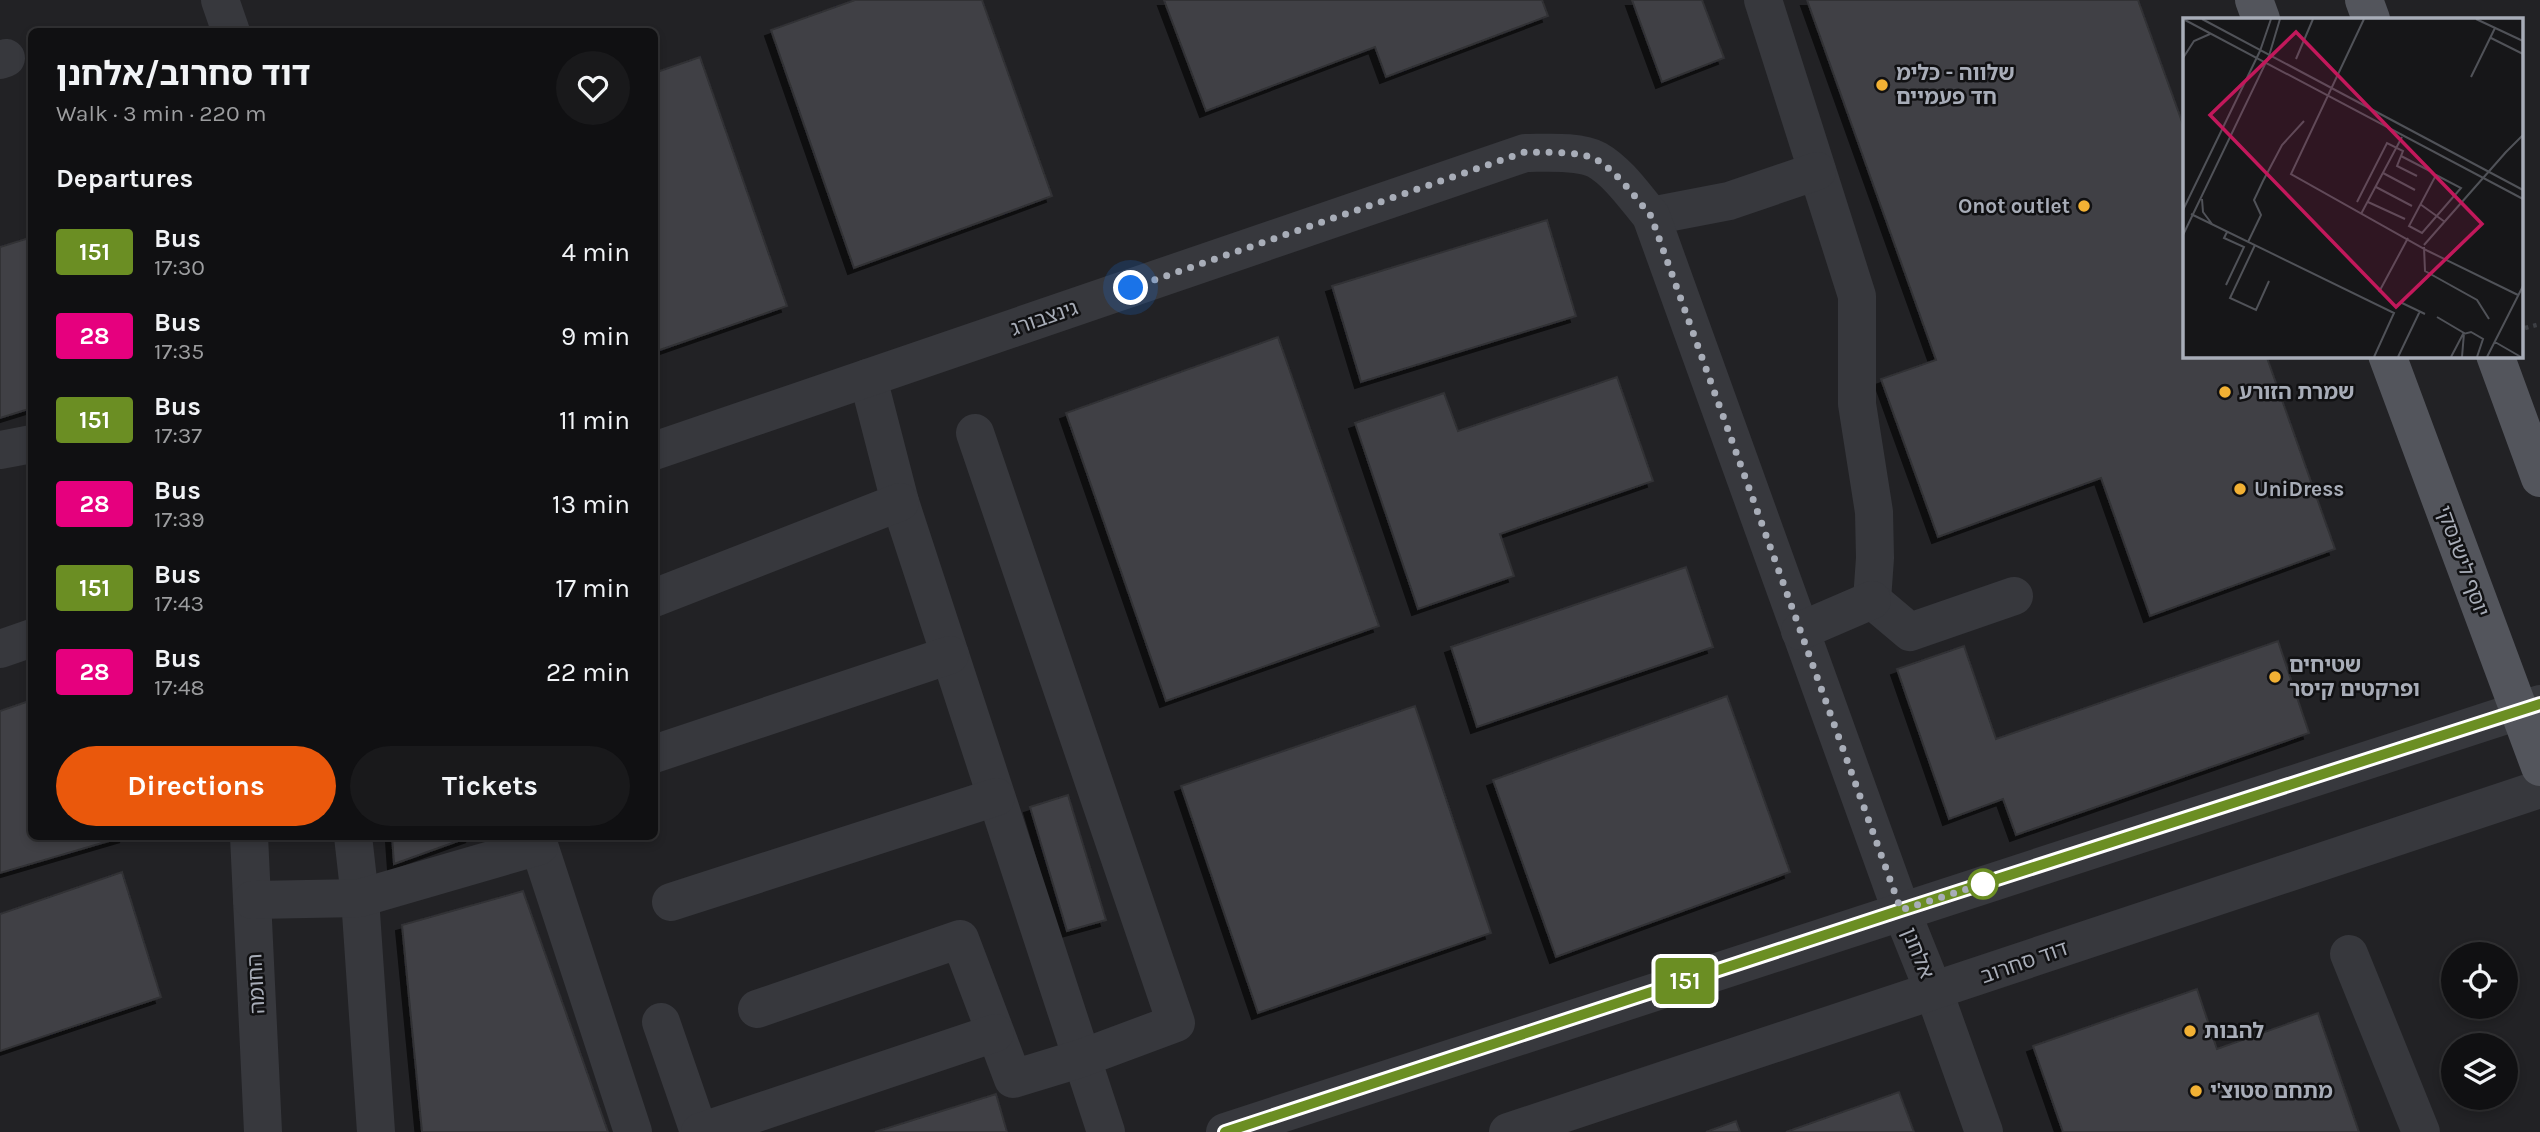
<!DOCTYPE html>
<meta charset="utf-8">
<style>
body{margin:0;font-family:Karla,"Noto Sans Hebrew",sans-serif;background:#19191b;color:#f1f3f6;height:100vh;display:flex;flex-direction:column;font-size:26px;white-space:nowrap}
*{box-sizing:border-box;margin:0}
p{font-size:23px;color:#9c9d9f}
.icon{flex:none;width:38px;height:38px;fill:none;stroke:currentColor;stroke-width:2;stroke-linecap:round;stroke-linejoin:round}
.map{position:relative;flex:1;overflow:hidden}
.side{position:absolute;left:28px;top:28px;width:630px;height:812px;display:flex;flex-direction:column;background:#101012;border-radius:10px;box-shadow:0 4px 10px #0003,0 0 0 2px #303032}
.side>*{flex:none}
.badge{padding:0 14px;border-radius:5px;font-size:24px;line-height:46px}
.tools{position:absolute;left:2441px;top:942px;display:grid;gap:14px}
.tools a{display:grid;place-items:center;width:77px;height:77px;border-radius:50%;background:#101012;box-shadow:0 4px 10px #0003,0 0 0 2px #303032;font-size:35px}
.you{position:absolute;width:35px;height:35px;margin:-18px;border:5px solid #fff;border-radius:50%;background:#1a73e8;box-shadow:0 0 0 10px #1a73e833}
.map>.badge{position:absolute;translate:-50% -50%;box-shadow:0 0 0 4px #fff}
h2{padding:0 28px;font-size:26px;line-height:63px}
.round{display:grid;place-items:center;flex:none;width:74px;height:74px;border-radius:37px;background:#19191b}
.head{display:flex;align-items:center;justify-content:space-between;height:119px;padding:0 28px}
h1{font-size:33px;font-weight:700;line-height:52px}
.cta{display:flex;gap:14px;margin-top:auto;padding:14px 28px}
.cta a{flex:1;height:80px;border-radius:42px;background:#ea580c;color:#fff;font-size:28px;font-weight:700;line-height:80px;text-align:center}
.cta a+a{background:#19191b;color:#f1f3f6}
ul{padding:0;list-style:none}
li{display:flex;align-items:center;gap:21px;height:84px;padding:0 28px}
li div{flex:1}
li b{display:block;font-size:26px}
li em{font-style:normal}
li .badge{min-width:77px;font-weight:700;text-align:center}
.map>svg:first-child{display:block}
.built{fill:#222225;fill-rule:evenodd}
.building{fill:#404145;stroke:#303034;stroke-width:2;filter:url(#shadow)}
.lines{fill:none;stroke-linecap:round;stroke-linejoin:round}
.path{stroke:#3d3f44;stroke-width:4.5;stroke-dasharray:3.5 5;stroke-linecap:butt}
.minor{stroke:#37383d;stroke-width:38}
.major{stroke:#53555c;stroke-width:38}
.line-casing{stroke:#fff;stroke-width:16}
.line{stroke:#6b8e23;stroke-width:10}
.walk{stroke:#a8adb8;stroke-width:7;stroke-dasharray:0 12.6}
.poi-dot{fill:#f2b134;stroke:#111113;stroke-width:2.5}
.stop-dot{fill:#fff;stroke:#6b8e23;stroke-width:3.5}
.labels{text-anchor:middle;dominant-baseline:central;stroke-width:5;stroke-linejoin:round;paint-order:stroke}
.poi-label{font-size:21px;font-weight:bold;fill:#a8adb8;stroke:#111113;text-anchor:start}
.street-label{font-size:21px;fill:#a8adb8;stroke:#111113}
.inset-road{fill:none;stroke:#505258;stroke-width:2}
.view{fill:#c2185b;fill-opacity:0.15;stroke:#c2185b;stroke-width:3.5}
.inset-edge{fill:none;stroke:#a8adb8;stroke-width:3.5}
</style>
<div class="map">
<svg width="2540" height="1132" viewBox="0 0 2540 1132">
<defs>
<filter id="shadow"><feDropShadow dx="-6" dy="6" stdDeviation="0" flood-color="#0009"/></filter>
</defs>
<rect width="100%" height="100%" fill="#161618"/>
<path class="built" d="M0,0H2540V1132H0ZM2185,19H2521V355H2185ZM32,32H654V836H32ZM2454,954H2506V1006H2454ZM2454,1045H2506V1097H2454Z"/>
<g class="building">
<polygon points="855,0 982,0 1052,196 854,268 771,30"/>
<polygon points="1164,0 1542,0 1548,16 1386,77 1375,47 1206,111"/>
<polygon points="1632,0 1702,0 1724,58 1662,82"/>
<polygon points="1807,0 2138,0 2185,130 2185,355 2266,355 2335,549 2150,616 2101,478 1938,537 1881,379 1936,360"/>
<polygon points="700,57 787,306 654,352 654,73"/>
<polygon points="1547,220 1576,316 1361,382 1332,286"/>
<polygon points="32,237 32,408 0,418 0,247"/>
<polygon points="1278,337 1379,626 1166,701 1066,413"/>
<polygon points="1617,377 1653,481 1500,534 1514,576 1418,609 1355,423 1444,393 1458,431"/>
<polygon points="1686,567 1713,647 1477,727 1451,647"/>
<polygon points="2278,641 2309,733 2016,835 2003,799 1949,819 1897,669 1964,646 1996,739"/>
<polygon points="1727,696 1790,872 1556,957 1493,780"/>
<polygon points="32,700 32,836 126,836 0,873 0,711"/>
<polygon points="1415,706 1491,933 1258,1013 1181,786"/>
<polygon points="1068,795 1106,920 1067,931 1030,807"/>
<polygon points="392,836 472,836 394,864"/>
<polygon points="122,872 161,997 0,1051 0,914"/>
<polygon points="523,891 608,1132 422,1132 402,925"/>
<polygon points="2197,989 2217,1049 2318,1013 2359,1132 2063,1132 2033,1046"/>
<polygon points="1899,1092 1914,1132 1786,1132"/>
<polygon points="996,1094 1007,1132 875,1132"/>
<polygon points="1736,1121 1740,1132 1706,1132"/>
</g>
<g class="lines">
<polyline class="path" points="2525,328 2540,324"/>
<g class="minor">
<polyline points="220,0 231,32"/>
<polyline points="1763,0 1857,296 1857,404 1874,512 1875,558 1872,600"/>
<polyline points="0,60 6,58"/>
<polyline points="1651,216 1729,201 1817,171"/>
<polyline points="868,378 900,502 1106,1132"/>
<polyline points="0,450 32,444"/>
<path d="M654,451L1525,153C1545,153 1579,150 1597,160C1618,172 1635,197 1651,216L1901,910L1934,992L1984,1132"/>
<polyline points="654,598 900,502"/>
<polyline points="1872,600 1910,632 2014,596"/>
<polyline points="1800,631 1872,600"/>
<polyline points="0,649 32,638"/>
<polyline points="654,754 950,655"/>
<polyline points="249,836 263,1132"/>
<polyline points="353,836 360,898 376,1132"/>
<polyline points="536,836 633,1132"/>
<polyline points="252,900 360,898 539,846"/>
<polyline points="671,902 996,797"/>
<polyline points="2349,954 2421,1132"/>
<polyline points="757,1009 960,939 1013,1079 1082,1058 1176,1023 975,433"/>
<polyline points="661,1022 699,1132"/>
<polyline points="700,1132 995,1033"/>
<polyline points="1225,1132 2540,704"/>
<polyline points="1508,1132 2540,789"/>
</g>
<g class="major">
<polyline points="2254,0 2261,19"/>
<polyline points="2364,0 2371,19"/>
<polyline points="2387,355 2540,767"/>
<polyline points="2495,355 2540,478"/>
</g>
</g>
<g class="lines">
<defs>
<polyline id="line" points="1225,1132 1901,910 2540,704"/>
</defs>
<use href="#line" class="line-casing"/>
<use href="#line" class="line"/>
<path class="walk" d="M1131,288L1525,152C1545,153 1579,150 1597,160C1617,172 1636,198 1651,216L1901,910L1983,884"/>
</g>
<g class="poi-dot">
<circle cx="1882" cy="85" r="7"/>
<circle cx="2084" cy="206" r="7"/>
<circle cx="2225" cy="392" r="7"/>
<circle cx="2240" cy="489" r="7"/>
<circle cx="2275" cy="677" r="7"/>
<circle cx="2190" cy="1031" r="7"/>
<circle cx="2196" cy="1091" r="7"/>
</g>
<circle class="stop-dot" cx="1983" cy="884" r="14"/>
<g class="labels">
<g class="poi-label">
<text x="1896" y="73">שלווה - כלימ<tspan x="1896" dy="24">חד פעמיים</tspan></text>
<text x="2070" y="206" text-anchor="end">Onot outlet</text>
<text x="2239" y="392">שמרת הזורע</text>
<text x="2254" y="489">UniDress</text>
<text x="2289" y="665">שטיחים<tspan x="2289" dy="24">ופרקטים קיסר</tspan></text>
<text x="2204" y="1031">להבות</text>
<text x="2210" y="1091">מתחם סטוצ'י</text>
</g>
<g class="street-label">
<text transform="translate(1044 318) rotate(-19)">גינצבורג</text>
<text transform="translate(2463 561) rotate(70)">יוסף לישנסקי</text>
<text transform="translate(1918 953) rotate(68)">אלחנן</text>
<text transform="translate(2024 962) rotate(-19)">דוד סחרוב</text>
<text transform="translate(256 984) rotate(-93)">החומה</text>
</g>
</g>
<g transform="translate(2183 18)">
<rect width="340" height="340" fill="#161618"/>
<path class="inset-road" d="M19,1L340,172M181,1L108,156L245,233L335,277M293,1L340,23M2,2L340,181M308,20L340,36M0,40L11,23L27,16M113,41L130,1M288,59L312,10M321,136L340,117M218,138L247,153M200,155L232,172M253,157L278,170L239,215L226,208ZM193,169L229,188M19,181L20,194L29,206M174,184L204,125L220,133L214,148L234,158M185,184L222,201M237,186L262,204M0,192L77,33L88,1M8,196L211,295L191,339M178,196L219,119M0,217L86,38L97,1M65,224L78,197L71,182L80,163L99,127L121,103M72,227L47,280L73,292L86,263M241,227L323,134M241,229L242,253L294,282L306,301M43,267L61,229L41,220L44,214M196,274L225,220M217,284L242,296M254,299L281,315L279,339M312,324L338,339M215,339L237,293M268,339L280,316L288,314L300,321L294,339M304,339L340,268"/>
<path class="view" d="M113,14L299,206L213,289L27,97Z"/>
<rect width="340" height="340" class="inset-edge"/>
</g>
</svg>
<div class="tools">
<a><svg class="icon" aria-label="locate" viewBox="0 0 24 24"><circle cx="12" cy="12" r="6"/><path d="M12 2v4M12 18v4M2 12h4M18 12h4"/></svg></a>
<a><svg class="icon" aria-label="layers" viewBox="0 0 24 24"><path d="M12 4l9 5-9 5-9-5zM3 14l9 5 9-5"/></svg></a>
</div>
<div class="you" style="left:1131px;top:288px"></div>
<b class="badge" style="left:1685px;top:981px;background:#6b8e23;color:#fff">151</b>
<section class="side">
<div class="head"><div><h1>דוד סחרוב/אלחנן</h1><p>Walk · 3 min · 220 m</p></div><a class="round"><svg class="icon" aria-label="heart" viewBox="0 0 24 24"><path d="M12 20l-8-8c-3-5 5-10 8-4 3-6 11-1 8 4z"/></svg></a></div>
<h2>Departures</h2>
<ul>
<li><span class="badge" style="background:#6b8e23;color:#fff">151</span><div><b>Bus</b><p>17:30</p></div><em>4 min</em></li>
<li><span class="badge" style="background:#e6007e;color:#fff">28</span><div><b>Bus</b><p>17:35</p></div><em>9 min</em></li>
<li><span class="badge" style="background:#6b8e23;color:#fff">151</span><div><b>Bus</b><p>17:37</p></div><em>11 min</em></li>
<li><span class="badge" style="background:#e6007e;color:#fff">28</span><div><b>Bus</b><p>17:39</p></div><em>13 min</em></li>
<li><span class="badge" style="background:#6b8e23;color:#fff">151</span><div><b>Bus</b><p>17:43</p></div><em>17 min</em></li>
<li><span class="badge" style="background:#e6007e;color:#fff">28</span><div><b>Bus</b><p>17:48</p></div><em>22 min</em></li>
</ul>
<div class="cta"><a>Directions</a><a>Tickets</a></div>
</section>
</div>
